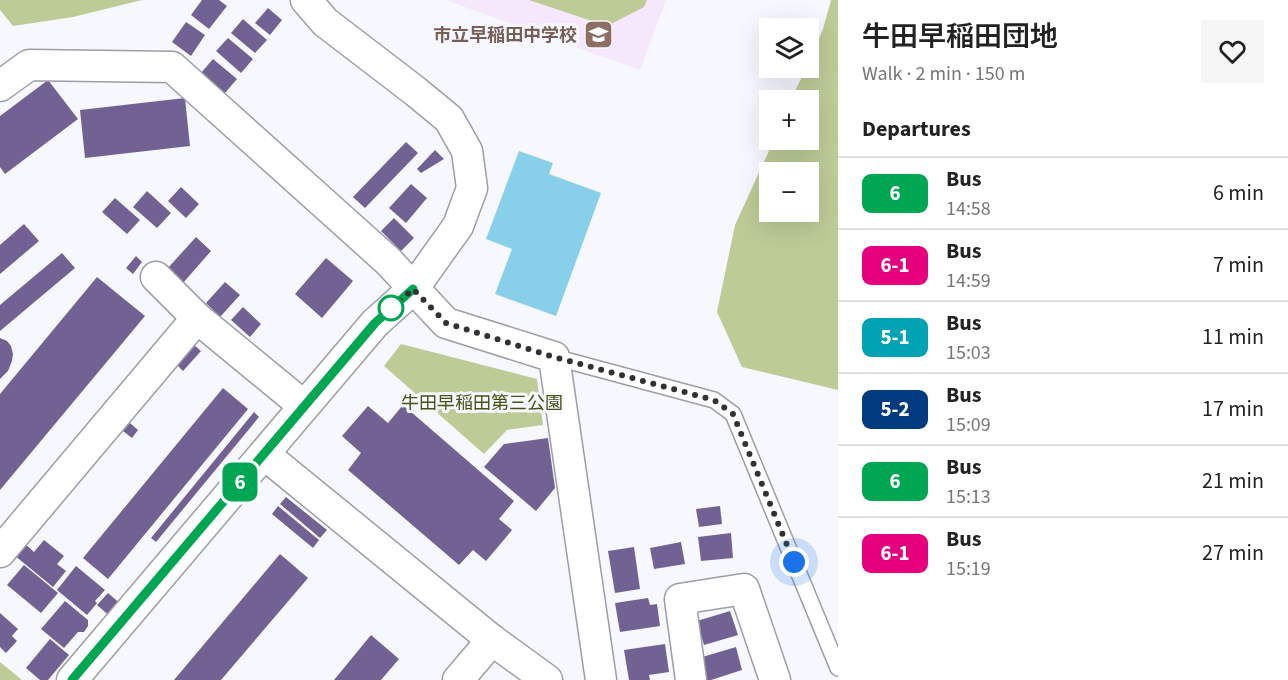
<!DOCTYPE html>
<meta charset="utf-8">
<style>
body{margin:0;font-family:"Source Sans 3","Noto Sans JP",sans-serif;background:#f6f6f6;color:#222;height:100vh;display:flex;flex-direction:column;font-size:22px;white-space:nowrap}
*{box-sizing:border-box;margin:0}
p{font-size:20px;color:#767676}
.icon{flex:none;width:33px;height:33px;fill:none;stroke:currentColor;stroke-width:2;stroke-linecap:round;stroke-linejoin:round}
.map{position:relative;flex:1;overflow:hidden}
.side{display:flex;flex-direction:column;background:#fff;width:450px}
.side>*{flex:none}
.badge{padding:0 12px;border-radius:9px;font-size:21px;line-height:39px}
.controls{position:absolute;left:759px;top:18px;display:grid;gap:12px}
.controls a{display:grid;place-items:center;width:60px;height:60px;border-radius:0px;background:#fff;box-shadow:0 6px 24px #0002;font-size:30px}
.you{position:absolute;width:30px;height:30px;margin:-15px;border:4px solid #fff;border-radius:50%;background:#1a73e8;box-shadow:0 0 0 9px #1a73e833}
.map>.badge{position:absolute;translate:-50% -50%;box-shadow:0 0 0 3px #fff}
h2{padding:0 24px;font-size:22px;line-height:54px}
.round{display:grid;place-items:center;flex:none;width:63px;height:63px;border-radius:0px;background:#f6f6f6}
.head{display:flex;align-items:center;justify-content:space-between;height:102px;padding:0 24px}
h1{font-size:28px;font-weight:600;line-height:45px}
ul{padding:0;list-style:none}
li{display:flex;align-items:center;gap:18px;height:72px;padding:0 24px;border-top:2px solid #e0e0e0}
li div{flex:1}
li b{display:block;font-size:22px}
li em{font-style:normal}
li .badge{min-width:66px;font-weight:700;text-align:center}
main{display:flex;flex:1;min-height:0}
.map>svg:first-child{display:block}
.education{fill:#f6e8fc}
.green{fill:#bdcb97;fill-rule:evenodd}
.water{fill:#88cfe9}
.building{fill:#726294}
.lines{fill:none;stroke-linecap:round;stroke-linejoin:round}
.service-casing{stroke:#9d9da7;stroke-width:18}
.minor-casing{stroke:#9d9da7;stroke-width:33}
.service{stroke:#fff;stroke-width:15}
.minor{stroke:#fff;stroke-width:30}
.line-casing{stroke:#fff;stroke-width:14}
.line{stroke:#00a651;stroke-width:9}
.walk{stroke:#323235;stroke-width:6;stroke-dasharray:0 10.8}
.stop-dot{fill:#fff;stroke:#00a651;stroke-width:3}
.labels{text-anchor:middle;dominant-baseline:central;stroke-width:6;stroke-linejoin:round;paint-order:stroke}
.education-label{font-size:18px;font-weight:bold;fill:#785e54;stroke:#f7f7ff;text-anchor:end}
.park-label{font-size:18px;fill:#465313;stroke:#f7f7ff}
</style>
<main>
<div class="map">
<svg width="838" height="680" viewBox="0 0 838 680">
<rect width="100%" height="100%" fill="#f7f7ff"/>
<polygon class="education" points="445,0 666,0 640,70"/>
<g class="green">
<polygon points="0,0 142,0 73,17 13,26 0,10"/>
<polygon points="529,0 647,0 644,7 607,26"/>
<path d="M831,0H838V390L742,367L717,312L735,225L774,140H808V100H791L806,68H808L809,62L823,29ZM770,172H808V212H770Z"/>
<polygon points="401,344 537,379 543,425 507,430 484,454 384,366"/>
<polygon points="0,662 22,680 0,680"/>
</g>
<polygon class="water" points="519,151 553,163 549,174 601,193 556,316 495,294 512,249 486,239"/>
<g class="building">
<polygon points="202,0 219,0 227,6 209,29 191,15"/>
<polygon points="268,8 282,20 270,35 255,23"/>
<polygon points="243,19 267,40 255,53 231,33"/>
<polygon points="186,22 205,35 191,56 172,42"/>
<polygon points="228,38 253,59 241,73 216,51"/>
<polygon points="213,59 237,79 225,93 201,73"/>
<polygon points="48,80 78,119 5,174 0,167 0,116"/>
<polygon points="185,98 190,146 85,158 80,110"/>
<polygon points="406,142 418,153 365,208 353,197"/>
<polygon points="435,150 444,159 421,173 417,169"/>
<polygon points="411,184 427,198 406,223 389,208"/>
<polygon points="181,187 199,204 186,218 168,201"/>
<polygon points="147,191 171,213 157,228 133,207"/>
<polygon points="115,198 140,220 127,234 102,212"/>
<polygon points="394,218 414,238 401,251 381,231"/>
<polygon points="24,224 39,241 0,274 0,245"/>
<polygon points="196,237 211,251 183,283 167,269"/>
<polygon points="62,253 75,268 0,331 0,305"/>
<polygon points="136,256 142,262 133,274 126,268"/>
<polygon points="326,258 353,281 322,318 295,294"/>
<polygon points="97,277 145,316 0,490 0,394"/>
<polygon points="225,282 240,295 220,317 206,303"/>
<polygon points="243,307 261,324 250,337 231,320"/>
<polygon points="0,338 7,341 11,346 13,354 12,361 8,371 0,379"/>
<polygon points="194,345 201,351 183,371 176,364"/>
<polygon points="223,388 248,409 108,579 83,558"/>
<polygon points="403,405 514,501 499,519 512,530 486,561 473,550 459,565 348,470 361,453 342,436 368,406 388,423"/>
<polygon points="254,412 259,417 156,542 151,538"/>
<polygon points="130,423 138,430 132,438 123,431"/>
<polygon points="548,438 555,488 536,511 484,467 504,444"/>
<polygon points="286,497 327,530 320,538 280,504"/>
<polygon points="278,506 319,540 313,548 272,514"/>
<polygon points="720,506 722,524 699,527 696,509"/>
<polygon points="731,533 733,558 701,561 698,537"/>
<polygon points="44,540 64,556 57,564 66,571 53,587 14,555 24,543 34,552"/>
<polygon points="681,542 685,564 654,569 650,548"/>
<polygon points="634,547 640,589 615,593 608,551"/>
<polygon points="280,554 308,578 221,680 174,680"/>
<polygon points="24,565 58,593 41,613 7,585"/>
<polygon points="76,566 105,590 95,601 97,603 87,615 57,590"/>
<polygon points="108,593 123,606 112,618 97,605"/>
<polygon points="648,598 650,605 657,604 660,626 620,632 615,603"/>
<polygon points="65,601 88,620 88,626 84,632 78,632 64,648 41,629"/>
<polygon points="730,611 738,635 704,645 697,621"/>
<polygon points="0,613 18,629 12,636 17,641 6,653 0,647"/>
<polygon points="371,635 399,659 381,680 334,680"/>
<polygon points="50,639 69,655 48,680 40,680 26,668"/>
<polygon points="665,644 669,672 649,675 650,680 629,680 624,650"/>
<polygon points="736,647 742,670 711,680 705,680 699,658"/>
</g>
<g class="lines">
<defs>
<polyline id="service" points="554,357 714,400 733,414 838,668"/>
<g id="minor">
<polyline points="0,86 29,65 172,67 388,261 446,323 554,357 601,680"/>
<polyline points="156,277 197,318 304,406"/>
<polyline points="264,454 492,640 547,680"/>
<polyline points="0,552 197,318"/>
<polyline points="72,680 375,323 413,289 458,226 472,188 467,151 449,119 415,91 325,22 306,0"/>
<polyline points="458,680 492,640"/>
<polyline points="691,680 680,599 744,589 775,680"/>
</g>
</defs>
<use href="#service" class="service-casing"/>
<use href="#minor" class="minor-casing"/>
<use href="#service" class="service"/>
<use href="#minor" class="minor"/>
</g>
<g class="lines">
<defs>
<polyline id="line" points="72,680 375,323 413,289"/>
</defs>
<use href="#line" class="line-casing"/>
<use href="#line" class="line"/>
<polyline class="walk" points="391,308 388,312 413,289 446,323 554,357 714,400 733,414 794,562"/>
</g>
<defs>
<symbol id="school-square" viewBox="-11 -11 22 22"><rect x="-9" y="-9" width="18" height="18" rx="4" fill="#8d6e63" stroke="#f7f7ff"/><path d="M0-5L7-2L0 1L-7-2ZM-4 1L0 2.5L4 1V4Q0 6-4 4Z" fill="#fff"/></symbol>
</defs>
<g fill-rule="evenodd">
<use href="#school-square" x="582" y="18" width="33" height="33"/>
</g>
<circle class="stop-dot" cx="391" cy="308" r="12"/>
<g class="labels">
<g class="education-label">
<text x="577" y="35">市立早稲田中学校</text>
</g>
<g class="park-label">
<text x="482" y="403">牛田早稲田第三公園</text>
</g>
</g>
</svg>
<div class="controls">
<a><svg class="icon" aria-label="layers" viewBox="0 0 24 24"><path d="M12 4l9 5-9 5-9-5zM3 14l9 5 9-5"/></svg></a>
<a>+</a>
<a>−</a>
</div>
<div class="you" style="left:794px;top:562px"></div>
<b class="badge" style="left:240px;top:482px;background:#00a651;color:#fff">6</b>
</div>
<section class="side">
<div class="head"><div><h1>牛田早稲田団地</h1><p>Walk · 2 min · 150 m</p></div><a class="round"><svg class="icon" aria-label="heart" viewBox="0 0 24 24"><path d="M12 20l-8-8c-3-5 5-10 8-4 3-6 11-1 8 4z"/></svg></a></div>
<h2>Departures</h2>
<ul>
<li><span class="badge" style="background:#00a651;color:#fff">6</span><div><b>Bus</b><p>14:58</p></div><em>6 min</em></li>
<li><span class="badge" style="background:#e6007e;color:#fff">6-1</span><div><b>Bus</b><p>14:59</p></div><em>7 min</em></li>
<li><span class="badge" style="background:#00a3b4;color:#fff">5-1</span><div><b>Bus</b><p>15:03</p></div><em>11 min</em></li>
<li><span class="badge" style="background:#003b80;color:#fff">5-2</span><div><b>Bus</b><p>15:09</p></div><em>17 min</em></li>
<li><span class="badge" style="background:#00a651;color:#fff">6</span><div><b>Bus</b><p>15:13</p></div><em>21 min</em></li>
<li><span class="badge" style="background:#e6007e;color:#fff">6-1</span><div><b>Bus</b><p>15:19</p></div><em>27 min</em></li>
</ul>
</section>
</main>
